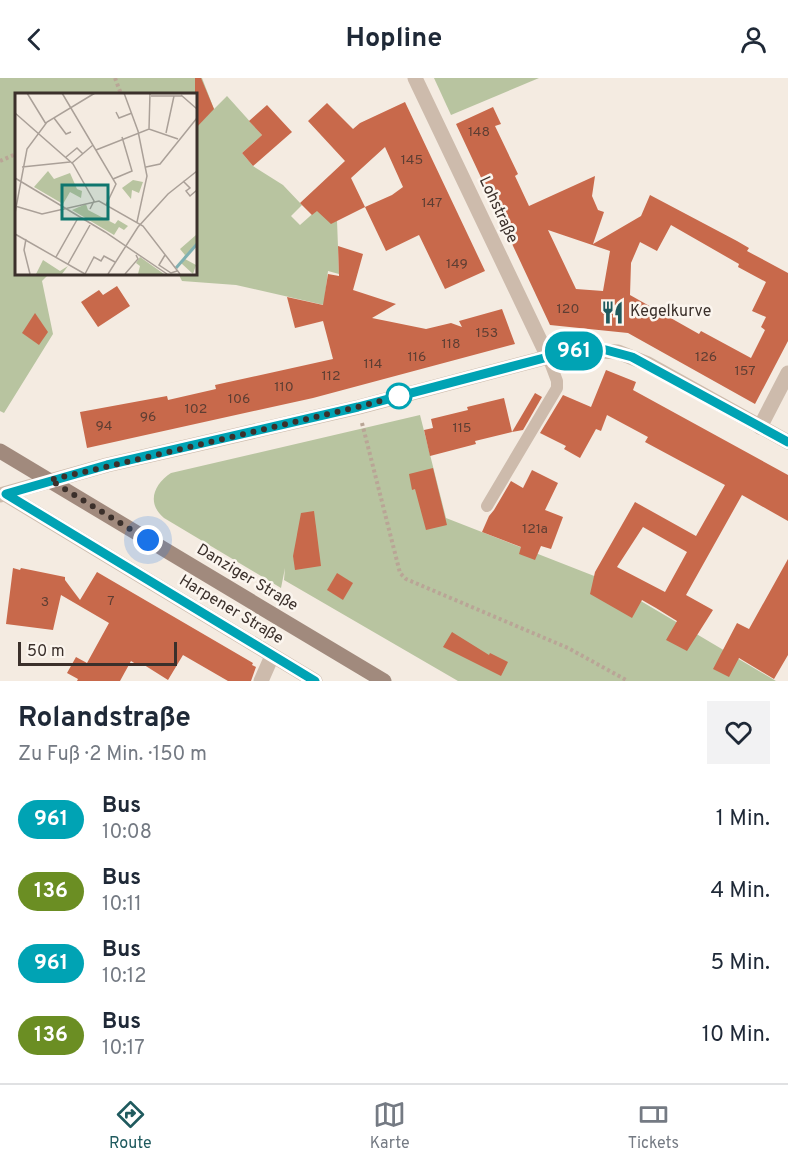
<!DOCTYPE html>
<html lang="de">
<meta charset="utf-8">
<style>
body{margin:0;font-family:Overpass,sans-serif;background:#f2f2f3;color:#1f2937;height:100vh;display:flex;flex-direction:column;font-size:22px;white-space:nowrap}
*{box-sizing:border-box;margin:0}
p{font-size:20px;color:#747a83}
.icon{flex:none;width:33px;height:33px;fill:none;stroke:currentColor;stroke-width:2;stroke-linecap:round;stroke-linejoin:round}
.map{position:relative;height:603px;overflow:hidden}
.sheet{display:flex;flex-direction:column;background:#fff;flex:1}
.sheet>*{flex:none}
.badge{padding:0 12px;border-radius:20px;font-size:21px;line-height:39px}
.scale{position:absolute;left:18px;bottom:15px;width:159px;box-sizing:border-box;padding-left:6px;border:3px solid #3b302b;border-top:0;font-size:16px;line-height:21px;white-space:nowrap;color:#3b302b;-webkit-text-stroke:4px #fbf5ee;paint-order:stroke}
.you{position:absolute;width:30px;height:30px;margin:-15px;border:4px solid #fff;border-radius:50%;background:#1a73e8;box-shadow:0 0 0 9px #1a73e833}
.map>.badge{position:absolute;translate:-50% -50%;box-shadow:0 0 0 3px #fff}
.round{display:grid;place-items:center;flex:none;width:63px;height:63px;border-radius:0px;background:#f2f2f3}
.overview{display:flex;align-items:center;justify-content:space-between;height:102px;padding:0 18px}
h1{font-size:28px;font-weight:700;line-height:45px}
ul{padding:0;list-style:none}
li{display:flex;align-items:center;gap:18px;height:72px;padding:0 18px}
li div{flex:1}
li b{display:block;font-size:22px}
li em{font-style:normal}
li .badge{min-width:66px;font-weight:700;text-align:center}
header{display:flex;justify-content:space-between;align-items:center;height:78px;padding:0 18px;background:#fff;font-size:27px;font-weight:700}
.tab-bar{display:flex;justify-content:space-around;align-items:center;height:84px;border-top:2px solid #e0e1e3;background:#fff;font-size:16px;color:#747a83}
.tab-bar a{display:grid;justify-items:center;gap:3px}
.tab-bar .current{color:#1f5a5e}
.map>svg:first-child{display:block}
.green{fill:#b8c4a0}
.building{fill:#c8694b;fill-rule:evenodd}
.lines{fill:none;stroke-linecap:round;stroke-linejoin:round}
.path{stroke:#b9a596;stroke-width:4;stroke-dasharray:3 3;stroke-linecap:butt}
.lane{stroke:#cdbbac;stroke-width:12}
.street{stroke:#cdbbac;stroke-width:15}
.secondary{stroke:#a18a7d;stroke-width:15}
.line-casing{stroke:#fff;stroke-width:14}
.line{stroke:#00a3b4;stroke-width:9}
.walk{stroke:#3b302b;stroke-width:6;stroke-dasharray:0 10.8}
.stop-dot{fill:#fff;stroke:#00a3b4;stroke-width:3}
.labels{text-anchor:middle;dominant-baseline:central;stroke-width:5;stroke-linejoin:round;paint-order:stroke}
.number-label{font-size:14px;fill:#5e3e33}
.street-label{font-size:16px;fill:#3b302b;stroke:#fbf5ee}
.poi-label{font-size:16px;fill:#3b302b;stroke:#fbf5ee;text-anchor:start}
.inset-river{fill:none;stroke:#7fb0b2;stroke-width:3}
.inset-road{fill:none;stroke:#aaa098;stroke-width:1.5}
.view{fill:#0f766e;fill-opacity:0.15;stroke:#0f766e;stroke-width:3}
.inset-edge{fill:none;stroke:#3b302b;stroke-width:3}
</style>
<header><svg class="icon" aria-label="back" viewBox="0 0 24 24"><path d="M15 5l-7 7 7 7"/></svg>Hopline<svg class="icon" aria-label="person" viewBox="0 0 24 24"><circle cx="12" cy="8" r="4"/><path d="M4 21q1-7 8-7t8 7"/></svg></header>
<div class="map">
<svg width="788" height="603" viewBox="0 0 788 603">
<rect width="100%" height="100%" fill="#f4ebe1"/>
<g class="green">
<polygon points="0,0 202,0 214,31 227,18 262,57 242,75 253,88 283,107 302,127 291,138 300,147 336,115 339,196 328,193 324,227 236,207 182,203 178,195 195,195 195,16 16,16 16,195 50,195 42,203 53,256 4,335 0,333"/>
<polygon points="434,0 539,0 451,37"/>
<path d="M420,337L446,440L607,503L776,603H458L284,502L285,490L281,510L164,440C146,425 154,406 171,395Z"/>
</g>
<g class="building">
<polygon points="195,0 201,0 214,31 195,51"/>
<path d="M405,24L485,193L445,211L419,157L386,173L365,129L331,146L317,133L312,137L300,125L345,83L308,43L327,25L353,51L360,45ZM385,69L403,109L392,117L365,129L351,100Z"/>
<polygon points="267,27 292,54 253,88 242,75 262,57 249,43"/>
<path d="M493,29L501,46L495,48L518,96L515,98L529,128L595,98L592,118L598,132L604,134L593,166L641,138L650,117L737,163L749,170L747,173L788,195V263L755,326L628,255L550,247L456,46ZM671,147L739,186L738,189L766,204L752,233L766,239L761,249L765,252L751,280L701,253L699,256L630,217L631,185L640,164L657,173ZM548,152L610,173L603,213L576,211Z"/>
<polygon points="338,168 363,176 353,212 396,226 372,240 426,251 451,245 462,249 459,243 502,231 515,266 313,320 87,370 80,334 167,318 168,322 216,311 215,307 333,281 323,243 295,250 287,219 323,227 328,196 339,198"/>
<polygon points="117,208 130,228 98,249 81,224 99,212 103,217"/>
<polygon points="35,235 48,254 39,267 22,255"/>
<path d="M606,292L636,304L633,312L788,397V443L742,417L686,517L713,532L687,573L666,562L677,543L656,530L642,522L632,540L590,516L595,494L635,424L696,458L725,407L645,364L648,359L607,337L601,353L596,351L580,380L564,371L566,368L540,355L563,317L591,329ZM643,449L687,474L665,514L617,489Z"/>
<polygon points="535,315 542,319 523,352 512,354"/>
<polygon points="504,320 512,354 475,363 476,366 430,378 424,352 433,350 431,341 468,332 467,329"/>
<polygon points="433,390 447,447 426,452 415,411 412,412 409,396"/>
<polygon points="532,392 558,405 545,432 563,439 551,471 541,468 535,482 519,476 521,469 482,454 489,438 494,432 511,403 523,410"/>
<polygon points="314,433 321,488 295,492 293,478 301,435"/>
<polygon points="788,481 788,577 774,601 739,580 729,599 713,591 737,545 749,551"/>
<polygon points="13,490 20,492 21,490 65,499 65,502 80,522 97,494 253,585 252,587 256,589 251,603 228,603 183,577 168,602 141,585 139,588 131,583 120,603 77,603 78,601 67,595 76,579 87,585 109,545 61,517 53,552 6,546"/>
<polygon points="337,495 353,505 343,522 327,512"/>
<polygon points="452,554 489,577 490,575 508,584 501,598 443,569"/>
</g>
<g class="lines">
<g class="path">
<polyline points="115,0 121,16"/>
<polyline points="0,83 16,76"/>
<polyline points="362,345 400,495 406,501 568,570 628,603"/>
</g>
<polyline class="lane" points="487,428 557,310 557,303 548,279"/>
<g class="street">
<polyline points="415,0 548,279"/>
<polyline points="760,349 788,295"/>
<polyline points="5,416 315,603"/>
<polyline points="0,417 107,387 359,329 548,279 585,272 618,274 648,286 788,364"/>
<polyline points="261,603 272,578"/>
</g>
<polyline class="secondary" points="0,373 384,603"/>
</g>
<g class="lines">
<defs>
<polyline id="line" points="315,603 6,416 107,387 358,329 548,279 585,272 606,272 632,279 788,364"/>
</defs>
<use href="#line" class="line-casing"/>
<use href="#line" class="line"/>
<polyline class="walk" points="148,462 50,402 358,329 402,317 399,318"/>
</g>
<defs>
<symbol id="restaurant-bare" viewBox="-9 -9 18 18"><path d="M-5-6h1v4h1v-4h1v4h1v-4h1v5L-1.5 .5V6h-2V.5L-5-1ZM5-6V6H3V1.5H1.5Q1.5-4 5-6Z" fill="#1f5a5e" stroke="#fbf5ee" stroke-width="2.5" paint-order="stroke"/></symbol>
</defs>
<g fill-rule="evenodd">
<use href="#restaurant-bare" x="596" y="218" width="33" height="33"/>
</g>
<circle class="stop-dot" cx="399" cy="318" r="12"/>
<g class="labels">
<g class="number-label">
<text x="479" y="54">148</text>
<text x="412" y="82">145</text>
<text x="432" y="125">147</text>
<text x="457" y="186">149</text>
<text x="568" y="231">120</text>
<text x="487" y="255">153</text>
<text x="451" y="266">118</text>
<text x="417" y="279">116</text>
<text x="706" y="279">126</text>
<text x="373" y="286">114</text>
<text x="745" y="293">157</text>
<text x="331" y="298">112</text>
<text x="284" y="309">110</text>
<text x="239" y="321">106</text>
<text x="196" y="331">102</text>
<text x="148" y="339">96</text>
<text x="104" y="348">94</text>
<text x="462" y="350">115</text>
<text x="535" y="451">121a</text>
<text x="111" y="523">7</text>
<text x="45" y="524">3</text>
</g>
<g class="street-label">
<text transform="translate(498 132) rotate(65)">Lohstraße</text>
<text transform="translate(247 500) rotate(31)">Danziger Straße</text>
<text transform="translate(231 532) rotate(31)">Harpener Straße</text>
</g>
<g class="poi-label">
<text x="630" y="234">Kegelkurve</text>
</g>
</g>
<g transform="translate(15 15)">
<rect width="182" height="182" fill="#f4ebe1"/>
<path d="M33,78L39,86L55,80L62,96L67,98L66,105L55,99L48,111L19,94ZM118,87L128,89L124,100L117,97L116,106L107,95ZM71,111L73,117L100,131L103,127L113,133L109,137L104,134L99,142L57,117ZM181,142V151L170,166L181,172L178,181L166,170L170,162L165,156ZM125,164L149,181H123L125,173L121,170ZM28,167L45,178L53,173L47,181H21Z" fill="#b8c4a0"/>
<path class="inset-river" d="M161,175L182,151"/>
<path class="inset-road" d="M12,0L31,31M47,0L101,91L91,112M109,0L123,38L132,83L122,129M166,2L182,16M136,3H167M101,19L104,25L117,20M0,20L58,71L79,108L75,116M39,25L51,41L56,39M134,36L135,0M151,40L159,3M81,57L134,36L163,46M51,64L62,55L68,61M57,70L78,52M7,74L55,69M131,74L145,71L182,25M0,85L90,139L152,181M98,86L117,78L107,44M168,88L175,95L171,98L175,103L182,97M0,113L27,121L84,108L128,133L165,181M0,120L12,56L32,29L80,0M0,141L70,181M11,146L9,157L15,181M150,162L144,172L156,180L162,178M41,164L63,125M53,171L75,132M70,181L79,164L86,168L89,163L100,169M93,181L123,134L153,101L182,78M110,181L123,166L121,162"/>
<path class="view" d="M47,92H93V126H47Z"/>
<rect width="182" height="182" class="inset-edge"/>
</g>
</svg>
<div class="scale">50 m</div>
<div class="you" style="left:148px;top:462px"></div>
<b class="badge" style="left:574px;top:273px;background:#00a3b4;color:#fff">961</b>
</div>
<section class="sheet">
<div class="overview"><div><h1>Rolandstraße</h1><p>Zu Fuß · 2 Min. · 150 m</p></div><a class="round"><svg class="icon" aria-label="heart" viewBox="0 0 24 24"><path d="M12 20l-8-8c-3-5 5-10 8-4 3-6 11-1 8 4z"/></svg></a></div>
<ul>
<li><span class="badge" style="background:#00a3b4;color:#fff">961</span><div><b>Bus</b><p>10:08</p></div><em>1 Min.</em></li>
<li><span class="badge" style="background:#6b8e23;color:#fff">136</span><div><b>Bus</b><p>10:11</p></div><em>4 Min.</em></li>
<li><span class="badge" style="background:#00a3b4;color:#fff">961</span><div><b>Bus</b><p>10:12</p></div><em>5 Min.</em></li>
<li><span class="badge" style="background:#6b8e23;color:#fff">136</span><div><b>Bus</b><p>10:17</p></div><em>10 Min.</em></li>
</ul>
</section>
<nav class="tab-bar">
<a class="current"><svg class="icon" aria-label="directions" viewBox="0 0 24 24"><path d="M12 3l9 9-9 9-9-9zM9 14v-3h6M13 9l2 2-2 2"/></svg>Route</a>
<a><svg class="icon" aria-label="map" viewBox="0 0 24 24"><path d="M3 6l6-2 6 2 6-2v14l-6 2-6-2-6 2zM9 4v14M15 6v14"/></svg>Karte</a>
<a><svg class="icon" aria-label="tickets" viewBox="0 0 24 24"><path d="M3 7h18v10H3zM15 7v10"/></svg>Tickets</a>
</nav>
